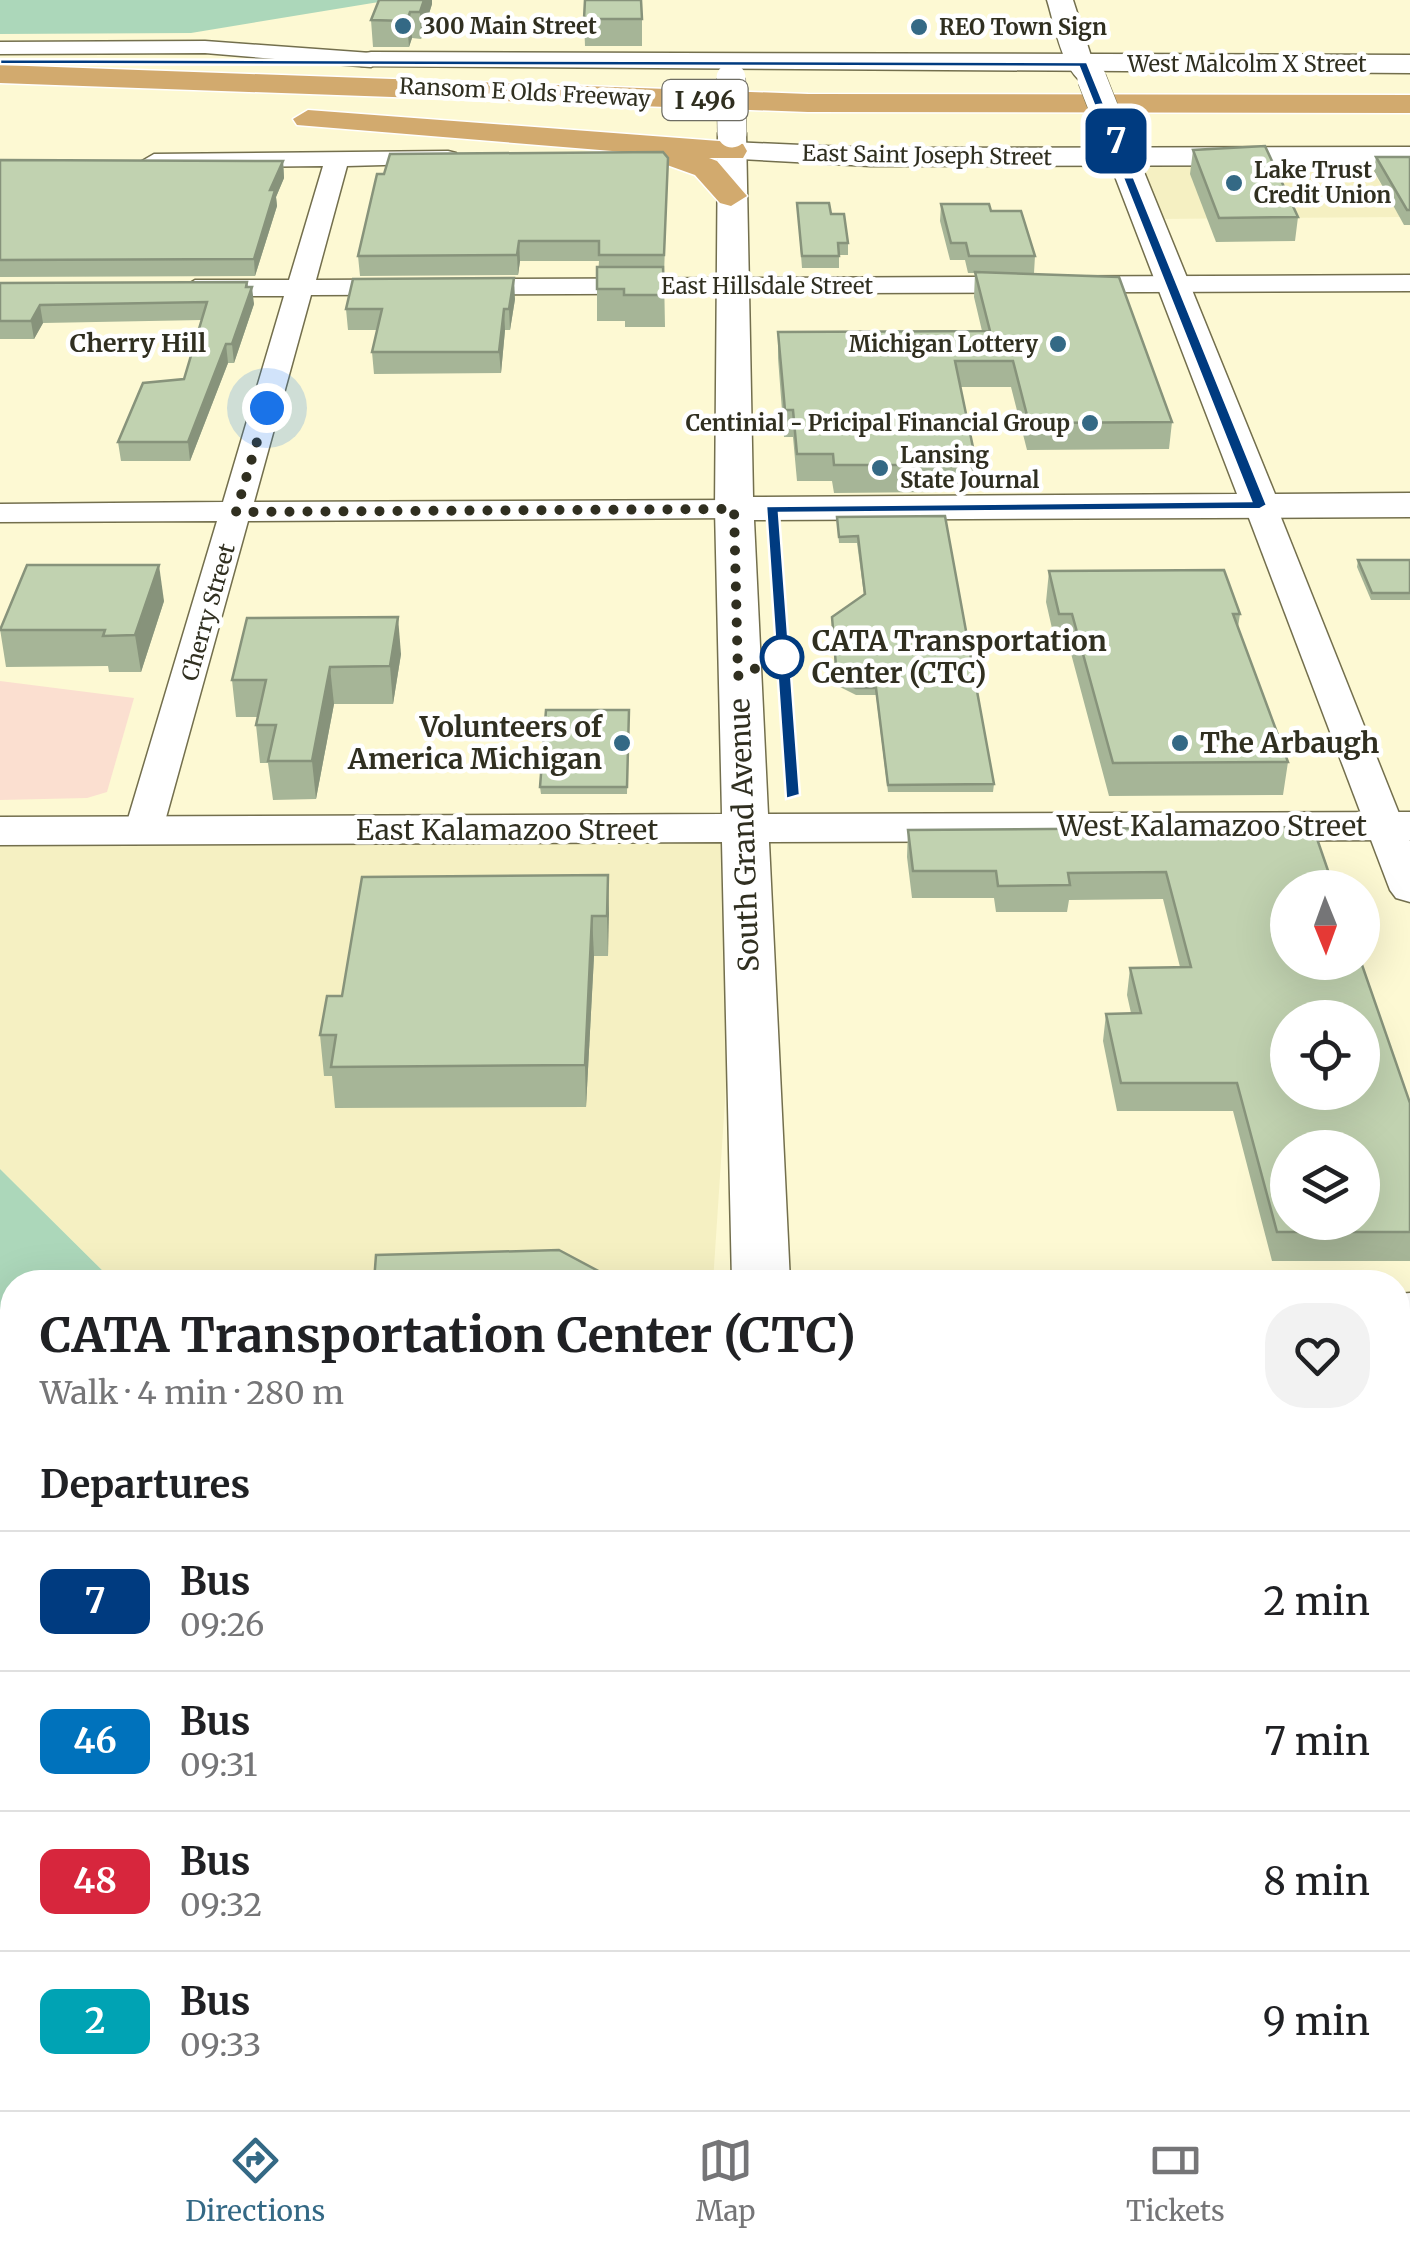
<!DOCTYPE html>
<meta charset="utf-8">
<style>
body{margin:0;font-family:Merriweather,serif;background:#f2f2f2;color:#202124;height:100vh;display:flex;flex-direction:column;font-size:38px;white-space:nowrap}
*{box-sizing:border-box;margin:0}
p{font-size:32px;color:#757577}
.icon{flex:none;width:55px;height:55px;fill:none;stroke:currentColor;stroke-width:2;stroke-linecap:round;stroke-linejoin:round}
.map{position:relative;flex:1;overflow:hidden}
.drawer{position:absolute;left:0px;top:1270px;width:1410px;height:840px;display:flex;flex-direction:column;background:#fff;border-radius:40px 40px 0 0;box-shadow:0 10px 40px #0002}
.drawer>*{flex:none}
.badge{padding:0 20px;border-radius:15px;font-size:35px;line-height:65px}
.needle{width:65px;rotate:179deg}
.controls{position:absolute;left:1270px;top:870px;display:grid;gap:20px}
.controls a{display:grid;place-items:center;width:110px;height:110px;border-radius:50%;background:#fff;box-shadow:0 10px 40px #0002;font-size:50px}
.you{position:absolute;width:50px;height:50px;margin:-25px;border:8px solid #fff;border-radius:50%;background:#1a73e8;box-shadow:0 0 0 15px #1a73e833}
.map>.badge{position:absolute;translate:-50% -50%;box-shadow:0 0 0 5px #fff}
h2{padding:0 40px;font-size:38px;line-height:90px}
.round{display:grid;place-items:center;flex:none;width:105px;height:105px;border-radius:40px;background:#f2f2f2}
.summary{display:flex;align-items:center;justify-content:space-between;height:170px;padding:0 40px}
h1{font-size:48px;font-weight:700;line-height:75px}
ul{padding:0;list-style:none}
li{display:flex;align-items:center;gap:30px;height:140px;padding:0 40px;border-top:2px solid #e0e0e0}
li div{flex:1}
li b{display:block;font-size:38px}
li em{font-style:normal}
li .badge{min-width:110px;font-weight:700;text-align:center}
.tab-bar{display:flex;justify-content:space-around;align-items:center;height:140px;border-top:2px solid #e0e0e0;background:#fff;font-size:28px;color:#757577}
.tab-bar a{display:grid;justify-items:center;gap:5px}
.tab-bar .on{color:#346985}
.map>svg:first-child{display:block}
.built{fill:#f5f0c2}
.green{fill:#fbdfd0}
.water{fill:#acd7ba}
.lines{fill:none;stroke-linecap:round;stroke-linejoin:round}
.minor-casing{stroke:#736f4d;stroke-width:3}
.tertiary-casing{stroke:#736f4d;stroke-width:3}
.secondary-casing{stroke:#736f4d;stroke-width:3}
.motorway-casing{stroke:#fff;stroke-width:3}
.minor{fill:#fff;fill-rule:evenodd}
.tertiary{fill:#fff;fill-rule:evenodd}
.secondary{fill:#fff;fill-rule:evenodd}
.motorway{fill:#d2aa6e;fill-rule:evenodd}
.tertiary-bridge-casing{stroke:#736f4d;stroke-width:30;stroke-linecap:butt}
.tertiary-bridge{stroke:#fff;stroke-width:29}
.wall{fill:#a6b597}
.shaded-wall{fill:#87937b}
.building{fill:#c1d2b0;stroke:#87937b;stroke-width:2.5;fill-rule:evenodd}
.line{fill:#003b80;stroke:#fff;stroke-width:2.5}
.walk{stroke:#302f20;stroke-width:10;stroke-dasharray:0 18}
.poi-dot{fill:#346985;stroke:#fff;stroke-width:4}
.stop-dot{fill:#fff;stroke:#003b80;stroke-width:5}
.labels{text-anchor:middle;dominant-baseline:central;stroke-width:9;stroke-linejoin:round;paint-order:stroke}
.far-poi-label{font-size:22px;font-weight:bold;fill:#302f20;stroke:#fff;text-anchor:start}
.far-street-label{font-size:22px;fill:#302f20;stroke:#fff}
.shield{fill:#fff;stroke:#6e6d63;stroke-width:2.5}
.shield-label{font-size:25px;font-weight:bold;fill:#302f20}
.far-neighbourhood-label{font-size:25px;font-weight:bold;fill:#302f20;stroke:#fff}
.stop-label{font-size:28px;font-weight:bold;fill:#302f20;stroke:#fff;text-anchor:start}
.poi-label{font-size:28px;font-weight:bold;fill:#302f20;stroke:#fff;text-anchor:end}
.street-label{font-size:28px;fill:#302f20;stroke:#fff}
</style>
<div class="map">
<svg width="1410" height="2110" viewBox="0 0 1410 2110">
<rect width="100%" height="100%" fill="#fdf9d3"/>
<g class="built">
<polygon points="1363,157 1402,217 1158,219 1135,160"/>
<polygon points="743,829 713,1282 114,1282 0,1169 0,831"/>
</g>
<polygon class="green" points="0,681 134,698 107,792 87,798 0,800"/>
<g class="water">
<polygon points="0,0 391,0 191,33 0,34"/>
<polygon points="0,1169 114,1282 12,1282 12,2098 346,2098 345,2110 0,2110"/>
</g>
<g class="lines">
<defs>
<g id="minor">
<polygon points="205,41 371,53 382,60 371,67 205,53 0,54 0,42"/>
<polygon points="448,151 456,153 456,163 347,166 316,280 1410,275 1410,291 311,295 254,502 734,500 750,509 734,518 248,521 162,832 156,840 130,840 124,832 217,521 0,522 0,504 223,502 284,296 195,296 182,288 195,280 289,280 323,166 154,168 142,161 154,154"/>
<polygon points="1260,496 1276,505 1410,841 1410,902 1396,898 1390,890 1244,505"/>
<polygon points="1410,1293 1410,1327 1398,1326 1398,1294"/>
</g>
<g id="tertiary">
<path d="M1047,0H1073L1091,56L1106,79L1102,85L1092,87C1063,80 1055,25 1047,0Z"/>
<polygon points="732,124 746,133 753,497 1237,494 1101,140 1116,131 1131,140 1275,494 1410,493 1410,517 754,520 768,814 1410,812 1410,840 769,842 790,1282 732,1282 722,842 0,845 0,817 722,814 715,509 718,133"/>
<polygon points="753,2098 832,2098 833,2110 753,2110"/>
</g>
<g id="secondary">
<polygon points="371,52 1410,55 1410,73 361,66 357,60 361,54"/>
<polygon points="732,142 870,148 1410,147 1410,165 870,166 721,158 717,151 721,144"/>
</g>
<g id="motorway">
<polygon points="0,65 808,94 1410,95 1410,113 808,112 0,83"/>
<polygon points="308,110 732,142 743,144 747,151 743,158 709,158 717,161 747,196 731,206 720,203 695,175 653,160 649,154 297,125 293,119"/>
</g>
</defs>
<use href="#minor" class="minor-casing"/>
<use href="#tertiary" class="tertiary-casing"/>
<use href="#secondary" class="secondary-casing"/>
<use href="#motorway" class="motorway-casing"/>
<use href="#minor" class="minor"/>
<use href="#tertiary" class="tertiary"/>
<use href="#secondary" class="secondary"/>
<use href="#motorway" class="motorway"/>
<defs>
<g id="tertiary-bridge">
<polyline points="731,78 732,133"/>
<polyline points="1092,79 1116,140"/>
</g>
</defs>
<use href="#tertiary-bridge" class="tertiary-bridge-casing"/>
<use href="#tertiary-bridge" class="tertiary-bridge"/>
</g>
<g class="wall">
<polygon points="379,0 432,0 432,4 421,39 412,38 409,47 373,47 371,20"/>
<polygon points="642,0 642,46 585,46 584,19"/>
<polygon points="1193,150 1298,217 1295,241 1216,242 1190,174"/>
<polygon points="1376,157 1410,157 1410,225 1404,225 1374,171"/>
<polygon points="668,158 664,275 665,327 625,327 625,321 597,321 597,289 599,261 520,261 518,275 360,276 358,256"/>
<polygon points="0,160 283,161 284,178 276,197 277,206 255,276 0,277"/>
<polygon points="797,203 848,243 848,255 839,255 839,268 802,268"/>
<polygon points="941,204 991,211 1035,256 1034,273 1172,422 1169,449 1027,450 1011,387 960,387 975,457 973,484 940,484 939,492 834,493 832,481 797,481 793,437 784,437 778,358 778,332 982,331 974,297 975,273 968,273 965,260 950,260 940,221"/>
<polygon points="0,283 248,287 254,304 234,363 228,363 190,461 121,461 118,442 184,379 202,320 43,323 34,339 0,339"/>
<polygon points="515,299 510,330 505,330 501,373 374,374 372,352 377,330 348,330 346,309"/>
<polygon points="945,516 994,784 993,792 888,792 876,695 856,695 836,685 832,617 864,595 857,543 839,543 837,517"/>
<polygon points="1358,560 1410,560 1410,600 1371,600 1357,567"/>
<polygon points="1049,571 1240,614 1238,627 1288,762 1283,795 1109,796 1069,646 1056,646 1046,602"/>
<polygon points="164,601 141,672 109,672 108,666 6,667 0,629"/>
<polygon points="401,654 393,704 334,704 316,799 273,800 268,763 260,763 256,725 258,717 236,717 232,680"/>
<polygon points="629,710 627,794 541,794 540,787"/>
<polygon points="1313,827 1410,1103 1410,1261 1272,1261 1233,1111 1117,1111 1103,1041 1106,1014 1131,1013 1127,995 1130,968 1180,967 1163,899 1069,900 1067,912 996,912 994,898 912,898 907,857 908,830"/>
<polygon points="608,875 608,956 594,956 586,1107 335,1108 332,1076 324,1076 320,1035 342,996"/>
<polygon points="1398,1440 1410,1440 1410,1837 1408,1829 1398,1829"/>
<polygon points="1410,1895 1410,2072 1398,2072 1398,1896"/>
</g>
<g class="shaded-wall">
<polygon points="424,0 432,0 432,4 421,39 420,12"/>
<polygon points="410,12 412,38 409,47 407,21"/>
<polygon points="283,161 284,178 276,197 277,206 255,276 254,259 270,190"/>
<polygon points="519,241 520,261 518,275 517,255"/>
<polygon points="514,278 515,299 510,330 509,309"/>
<polygon points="247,282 249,296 252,287 254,304 234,363 232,344"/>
<polygon points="40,305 43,323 34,339 31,321"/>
<polygon points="504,309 505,330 501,373 499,352"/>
<polygon points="226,344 228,363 190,461 188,442"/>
<polygon points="159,565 164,601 141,672 135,635"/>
<polygon points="398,617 401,654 393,704 390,666"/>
<polygon points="330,667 334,704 316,799 312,761"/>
<polygon points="608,875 609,914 608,956 607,916"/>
<polygon points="592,916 594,956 586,1107 585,1065"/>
</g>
<g class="building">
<polygon points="379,0 424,0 420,12 410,12 407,21 371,20"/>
<polygon points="585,0 641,0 642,19 584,19"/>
<polygon points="1265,146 1298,217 1219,218 1193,150"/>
<polygon points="663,152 668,158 664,255 599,255 599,241 519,241 517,255 358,256 377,174 384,174 390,154"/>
<polygon points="1376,157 1410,157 1410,210 1407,210"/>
<polygon points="0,160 283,161 270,190 275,190 254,259 0,260"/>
<polygon points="797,203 829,203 831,214 844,214 848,243 838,243 839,256 802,256"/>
<polygon points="941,204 989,204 991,211 1021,211 1035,256 969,256 966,243 951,243"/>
<polygon points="597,267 663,267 664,295 624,295 624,289 597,289"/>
<polygon points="975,272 1119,277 1172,422 1029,423 1013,361 955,361 975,457 939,457 941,465 834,465 833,454 797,454 793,410 785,410 778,332 990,331"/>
<polygon points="514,278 509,309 504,309 499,352 372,352 382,309 346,309 353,279"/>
<polygon points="247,282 246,287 252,287 232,344 226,344 188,442 118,442 143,383 184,379 207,302 40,305 31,321 0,321 0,283"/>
<polygon points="945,516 994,784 888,785 876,688 856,688 837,678 832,617 865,594 858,536 839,537 837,517"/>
<polygon points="1358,560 1410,560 1410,593 1372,593"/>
<polygon points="27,565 159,565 135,635 103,636 105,630 0,630"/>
<polygon points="1224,570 1240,614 1233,614 1288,762 1113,763 1072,614 1059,614 1049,571"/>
<polygon points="398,617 390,666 330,667 312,761 268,761 276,725 256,725 266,680 232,680 247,618"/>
<polygon points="546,710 629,710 627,787 540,787"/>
<path d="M1313,827L1334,888H1288V962H1361L1410,1103V1232H1277L1237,1083H1121L1106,1014L1141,1013L1130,968L1191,967L1166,872L1068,873L1070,885L998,886L996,871H913L908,830ZM1288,1018H1362V1092H1288ZM1288,1148H1362V1222H1288Z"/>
<polygon points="608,875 607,916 592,916 585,1065 331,1067 336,1035 320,1035 327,996 342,996 362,877"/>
<polygon points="559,1250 619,1282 374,1282 376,1255"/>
<rect x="1398" y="1440" width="12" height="369"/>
<polygon points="1410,1895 1410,2052 1398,2052 1398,1896"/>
<polygon points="365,2098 694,2098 694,2110 364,2110"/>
</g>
<polygon class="line" points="0,59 1087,62 1267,505 1260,509 779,513 800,795 786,799 766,506 1251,501 1079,67 0,64"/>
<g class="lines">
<polyline class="walk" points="267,408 236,512 734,509 738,676 782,657"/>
</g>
<g class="poi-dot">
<circle cx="403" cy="26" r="10"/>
<circle cx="919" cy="27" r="10"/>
<circle cx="1234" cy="183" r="10"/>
<circle cx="1058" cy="344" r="10"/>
<circle cx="1090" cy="423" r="10"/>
<circle cx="880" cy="468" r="10"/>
<circle cx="622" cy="743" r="10"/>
<circle cx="1180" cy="743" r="10"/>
</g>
<circle class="stop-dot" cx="782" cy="657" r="20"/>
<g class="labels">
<g class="far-poi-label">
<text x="423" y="26">300 Main Street</text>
<text x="939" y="27">REO Town Sign</text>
<text x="1254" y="170">Lake Trust<tspan x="1254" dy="25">Credit Union</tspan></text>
<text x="1038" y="344" text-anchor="end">Michigan Lottery</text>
<text x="1070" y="423" text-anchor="end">Centinial - Pricipal Financial Group</text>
<text x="900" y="455">Lansing<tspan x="900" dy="25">State Journal</tspan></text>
</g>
<g class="far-street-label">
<text x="1247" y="64">West Malcolm X Street</text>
<text transform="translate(525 92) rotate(3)">Ransom E Olds Freeway</text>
<text transform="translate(927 155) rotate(1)">East Saint Joseph Street</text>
<text x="767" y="286">East Hillsdale Street</text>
<text transform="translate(208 612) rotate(-74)">Cherry Street</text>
</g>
<rect class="shield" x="662.5" y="80" width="85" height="40" rx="8"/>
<g class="shield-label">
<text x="705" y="100">I 496</text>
</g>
<g class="far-neighbourhood-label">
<text x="138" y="343">Cherry Hill</text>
</g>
<g class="stop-label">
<text x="812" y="641">CATA Transportation<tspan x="812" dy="32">Center (CTC)</tspan></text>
</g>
<g class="poi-label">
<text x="602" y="727">Volunteers of<tspan x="602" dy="32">America Michigan</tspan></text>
<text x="1200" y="743" text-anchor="start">The Arbaugh</text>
</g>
<g class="street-label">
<text x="1212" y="826">West Kalamazoo Street</text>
<text x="507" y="830">East Kalamazoo Street</text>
<text transform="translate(744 835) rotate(-92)">South Grand Avenue</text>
</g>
</g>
</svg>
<div class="controls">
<a><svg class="needle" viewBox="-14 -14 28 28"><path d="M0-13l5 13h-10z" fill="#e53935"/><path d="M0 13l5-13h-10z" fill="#757577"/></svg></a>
<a><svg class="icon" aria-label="locate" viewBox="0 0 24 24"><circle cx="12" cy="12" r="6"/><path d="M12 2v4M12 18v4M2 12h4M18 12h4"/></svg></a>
<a><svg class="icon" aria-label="layers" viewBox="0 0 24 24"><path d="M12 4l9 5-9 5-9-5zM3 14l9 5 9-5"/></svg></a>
</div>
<div class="you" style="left:267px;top:408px"></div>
<b class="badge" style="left:1116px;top:141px;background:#003b80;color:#fff">7</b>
<section class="drawer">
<div class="summary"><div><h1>CATA Transportation Center (CTC)</h1><p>Walk · 4 min · 280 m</p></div><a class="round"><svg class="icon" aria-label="heart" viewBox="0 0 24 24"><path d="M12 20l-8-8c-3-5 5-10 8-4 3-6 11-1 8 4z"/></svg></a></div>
<h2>Departures</h2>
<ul>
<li><span class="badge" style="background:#003b80;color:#fff">7</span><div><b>Bus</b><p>09:26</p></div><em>2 min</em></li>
<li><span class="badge" style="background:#0072bc;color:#fff">46</span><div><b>Bus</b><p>09:31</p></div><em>7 min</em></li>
<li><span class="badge" style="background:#d7263d;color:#fff">48</span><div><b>Bus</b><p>09:32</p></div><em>8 min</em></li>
<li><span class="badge" style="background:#00a3b4;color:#fff">2</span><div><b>Bus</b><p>09:33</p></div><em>9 min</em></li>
</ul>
</section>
</div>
<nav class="tab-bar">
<a class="on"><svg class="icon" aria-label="directions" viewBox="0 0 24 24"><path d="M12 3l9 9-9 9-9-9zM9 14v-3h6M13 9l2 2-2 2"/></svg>Directions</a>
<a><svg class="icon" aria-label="map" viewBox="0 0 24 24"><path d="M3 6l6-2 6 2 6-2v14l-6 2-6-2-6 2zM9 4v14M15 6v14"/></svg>Map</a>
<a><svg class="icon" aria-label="tickets" viewBox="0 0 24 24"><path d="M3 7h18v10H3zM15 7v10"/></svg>Tickets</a>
</nav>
